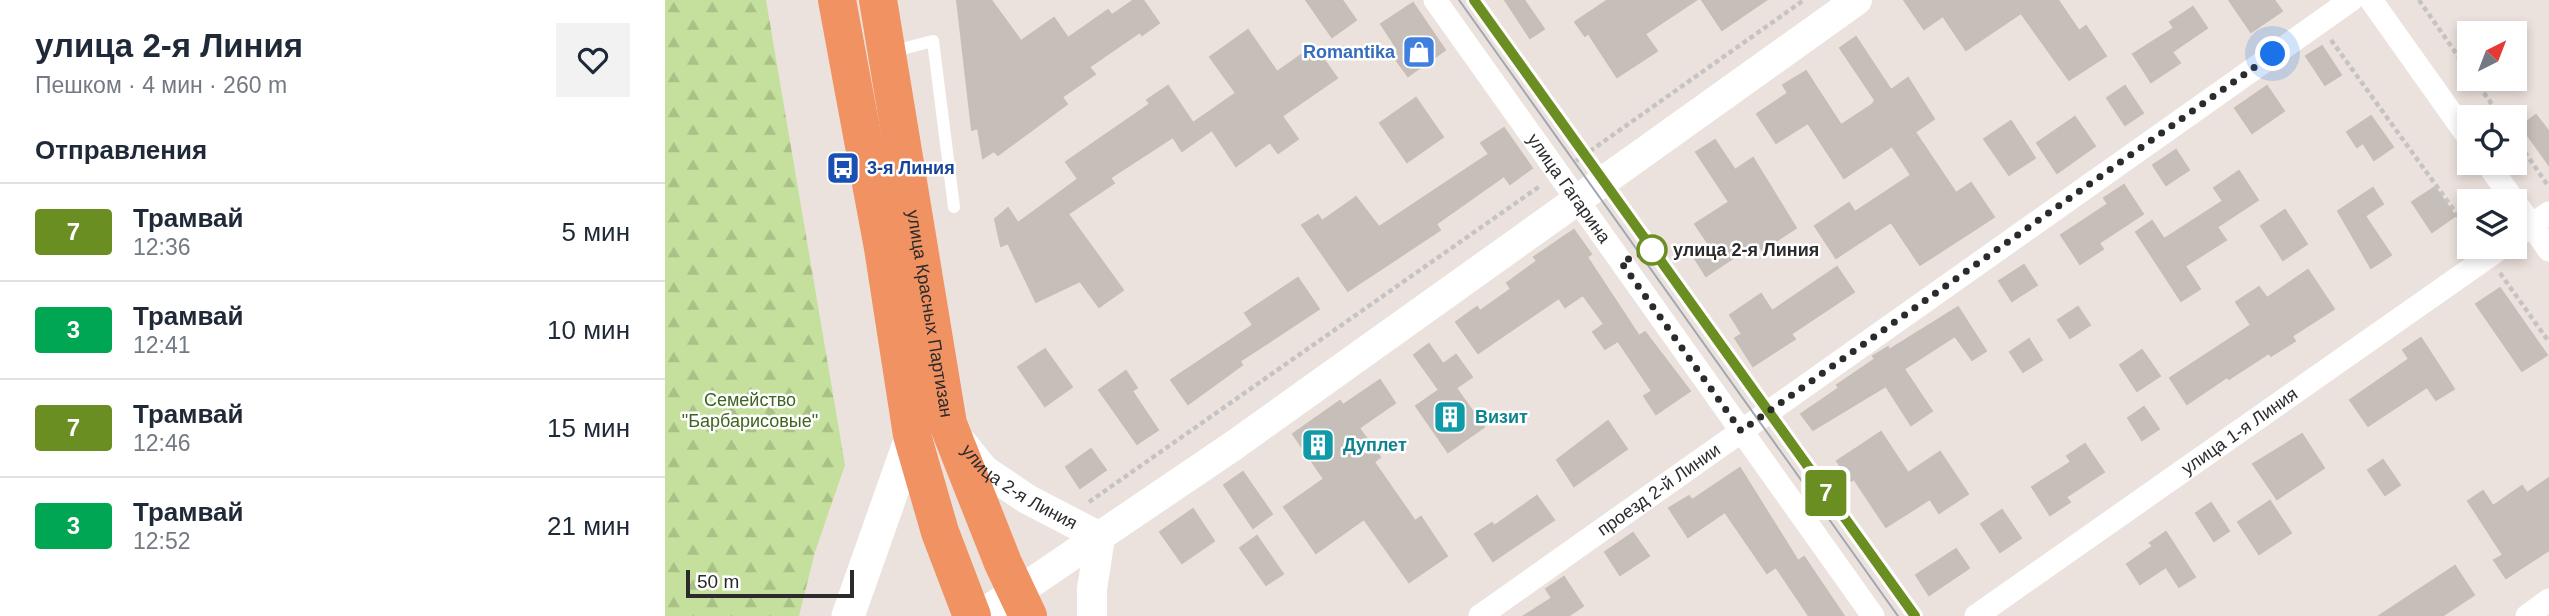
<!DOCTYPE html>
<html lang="ru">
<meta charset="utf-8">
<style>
body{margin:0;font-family:Arial,sans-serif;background:#f2f2f3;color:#1f2937;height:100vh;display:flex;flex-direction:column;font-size:26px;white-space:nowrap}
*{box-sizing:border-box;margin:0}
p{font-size:23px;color:#747a83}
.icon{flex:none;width:38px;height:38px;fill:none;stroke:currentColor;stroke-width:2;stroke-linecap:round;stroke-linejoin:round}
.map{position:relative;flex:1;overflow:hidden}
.drawer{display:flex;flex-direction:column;background:#fff;width:665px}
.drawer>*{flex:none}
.badge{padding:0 14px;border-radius:5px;font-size:24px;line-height:46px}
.needle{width:46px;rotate:42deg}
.controls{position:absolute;left:1792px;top:21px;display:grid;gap:14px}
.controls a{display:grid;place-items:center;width:70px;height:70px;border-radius:0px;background:#fff;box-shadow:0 4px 10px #0003;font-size:35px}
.scale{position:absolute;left:21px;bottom:18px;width:168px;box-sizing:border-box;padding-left:7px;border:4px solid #2b2b2b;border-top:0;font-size:19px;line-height:24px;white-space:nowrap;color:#2b2b2b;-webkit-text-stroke:5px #fff;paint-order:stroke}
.you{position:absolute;width:35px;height:35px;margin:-18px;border:5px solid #fff;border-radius:50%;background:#1a73e8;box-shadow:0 0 0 10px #1a73e833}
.map>.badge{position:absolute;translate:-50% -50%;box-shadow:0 0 0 4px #fff}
h2{padding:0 35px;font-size:26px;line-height:63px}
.round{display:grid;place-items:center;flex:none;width:74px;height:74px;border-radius:0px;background:#f2f2f3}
.head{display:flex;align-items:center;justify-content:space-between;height:119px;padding:0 35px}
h1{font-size:33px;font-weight:700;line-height:52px}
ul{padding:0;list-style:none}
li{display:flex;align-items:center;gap:21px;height:98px;padding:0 35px;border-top:2px solid #e0e1e3}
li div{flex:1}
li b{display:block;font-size:26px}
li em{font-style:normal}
li .badge{min-width:77px;font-weight:700;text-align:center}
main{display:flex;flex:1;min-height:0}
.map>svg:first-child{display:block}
.forest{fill:url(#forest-firs)}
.building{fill:#c5beb9;stroke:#c7beb7;stroke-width:2}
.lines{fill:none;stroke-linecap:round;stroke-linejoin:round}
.path{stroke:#c4c4c4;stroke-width:4.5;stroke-dasharray:5 3.5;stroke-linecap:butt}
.service{stroke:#fff;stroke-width:12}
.minor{stroke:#fff;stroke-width:23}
.tertiary{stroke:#fff;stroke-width:30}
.secondary{stroke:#fff;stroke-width:33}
.trunk{stroke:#f09261;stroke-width:38}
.tram{stroke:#a0a8b4;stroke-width:2}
.line-casing{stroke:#fff;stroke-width:16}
.line{stroke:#6b8e23;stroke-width:10}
.walk{stroke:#2b2b2b;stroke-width:7;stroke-dasharray:0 12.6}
.stop-dot{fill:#fff;stroke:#6b8e23;stroke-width:3.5}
.labels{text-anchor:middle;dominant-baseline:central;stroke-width:5;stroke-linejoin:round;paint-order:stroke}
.shop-label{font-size:18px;font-weight:bold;fill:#366cbe;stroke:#fff;text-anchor:end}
.transit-label{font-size:18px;font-weight:bold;fill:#164399;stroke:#fff;text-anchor:start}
.street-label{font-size:18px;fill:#2b2b2b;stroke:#fff}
.stop-label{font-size:18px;font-weight:bold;fill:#2b2b2b;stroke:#fff;text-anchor:start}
.park-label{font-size:18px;fill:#3e651e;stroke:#fff}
.culture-label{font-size:18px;font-weight:bold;fill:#0d838f;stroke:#fff;text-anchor:start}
</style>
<main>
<section class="drawer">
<div class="head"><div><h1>улица 2-я Линия</h1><p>Пешком · 4 мин · 260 m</p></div><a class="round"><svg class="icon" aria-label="heart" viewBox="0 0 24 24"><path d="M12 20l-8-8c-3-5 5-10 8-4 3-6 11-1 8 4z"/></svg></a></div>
<h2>Отправления</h2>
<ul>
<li><span class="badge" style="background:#6b8e23;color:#fff">7</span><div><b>Трамвай</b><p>12:36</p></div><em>5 мин</em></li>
<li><span class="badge" style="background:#00a651;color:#fff">3</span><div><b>Трамвай</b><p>12:41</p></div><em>10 мин</em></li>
<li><span class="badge" style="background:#6b8e23;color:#fff">7</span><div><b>Трамвай</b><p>12:46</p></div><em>15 мин</em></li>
<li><span class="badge" style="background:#00a651;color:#fff">3</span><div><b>Трамвай</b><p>12:52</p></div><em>21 мин</em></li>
</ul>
</section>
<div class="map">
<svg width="1884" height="616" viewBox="0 0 1884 616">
<defs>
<pattern id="forest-firs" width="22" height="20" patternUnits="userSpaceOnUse" patternTransform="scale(1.75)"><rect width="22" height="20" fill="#c4e09c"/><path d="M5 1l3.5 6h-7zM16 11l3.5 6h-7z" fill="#a9c087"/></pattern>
</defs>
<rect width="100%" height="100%" fill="#ece2dd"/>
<polygon class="forest" points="0,0 101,0 180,465 150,552 134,616 0,616"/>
<g class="building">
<polygon points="292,0 326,0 356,41 389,18 403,38 443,10 447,15 469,0 478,0 494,23 477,35 475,32 424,67 430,74 397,97 402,104 333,155 329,151 318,158 313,128 307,130"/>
<polygon points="641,0 677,0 691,20 667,37"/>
<polygon points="840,0 859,0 879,29 865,38"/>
<polygon points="943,0 1031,0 980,34 992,51 952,77 923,33 920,36 910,22"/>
<polygon points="1037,0 1101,0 1057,30"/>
<polygon points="1239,0 1393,0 1414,31 1421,26 1441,56 1404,80 1356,13 1301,50 1278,16 1259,29"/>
<polygon points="1564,0 1609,0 1617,11 1586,32"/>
<polygon points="748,3 780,50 743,76 727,54 733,50 716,24"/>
<polygon points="1528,7 1542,28 1507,52 1515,63 1486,82 1468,54 1509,28 1505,22"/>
<polygon points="583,30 612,72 649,46 672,78 617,116 633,139 613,153 605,142 571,166 547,130 517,151 508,137 445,178 449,183 403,214 458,290 434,307 415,281 371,302 343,243 336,246 330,219 343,208 353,223 413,179 401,162 485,104 482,100 503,86 528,123 571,93 545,57"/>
<polygon points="1191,37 1226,90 1243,78 1269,119 1250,132 1291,193 1306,183 1329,217 1255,265 1226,222 1171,258 1150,226 1184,203 1190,212 1246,175 1227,146 1179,178 1143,123 1111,143 1092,114 1123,93 1118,85 1141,71 1176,125 1208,104 1210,100 1175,48"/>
<polygon points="1657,46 1676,75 1660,85 1641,56"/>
<polygon points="1460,86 1478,113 1460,125 1442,98"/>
<polygon points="1602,86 1619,111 1587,133 1570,108"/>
<polygon points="751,98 778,137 742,162 715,123"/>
<polygon points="1871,115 1884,132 1884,165 1856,126"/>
<polygon points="1706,116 1728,147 1709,160 1698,143 1692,147 1682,132"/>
<polygon points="1410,117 1430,146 1392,173 1372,143"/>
<polygon points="1346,121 1370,158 1344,175 1319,139"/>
<polygon points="839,128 867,168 845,184 839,176 771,224 775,230 683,291 637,225 653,215 657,221 691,197 714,227 824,154 816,143"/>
<polygon points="1050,140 1070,170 1088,158 1131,228 1097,250 1092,242 1041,276 1029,257 1045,246 1030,224 1064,202 1031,152"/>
<polygon points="1511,150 1524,170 1501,185 1488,165"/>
<polygon points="1574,171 1593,200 1552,227 1561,240 1520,266 1535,289 1516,301 1471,232 1487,221 1499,239 1558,201 1549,188"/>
<polygon points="1459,185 1478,214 1434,243 1438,249 1415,264 1396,235 1443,204 1439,198"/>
<polygon points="1770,187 1790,216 1767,232 1747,202"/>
<polygon points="1708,188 1718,204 1700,216 1726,255 1706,268 1673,211"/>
<polygon points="1620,210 1642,244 1618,260 1596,226"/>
<polygon points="909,230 926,254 922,257 974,336 980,332 1025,391 991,414 979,396 987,391 953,341 940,349 928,332 939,324 918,295 900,307 894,298 813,353 791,322 812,307 815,311 846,289 842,283 872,261 869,257"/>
<polygon points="1359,265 1372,285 1347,301 1334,281"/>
<polygon points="1172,267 1189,292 1126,334 1130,339 1088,366 1070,338 1077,334 1065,315 1096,294 1107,311"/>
<polygon points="1643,270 1669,309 1627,336 1630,341 1606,356 1604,353 1564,379 1562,377 1522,404 1505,378 1586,325 1571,302 1594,287 1602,298"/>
<polygon points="633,278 654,309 575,361 577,365 523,404 506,380 588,325 580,313"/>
<polygon points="1835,288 1882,355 1857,371 1811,304"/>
<polygon points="1293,307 1321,351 1307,360 1290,336 1239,369 1267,411 1246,425 1221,386 1148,430 1136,414 1174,388 1172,385 1210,359 1208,356 1223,347 1224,350"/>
<polygon points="1413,307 1425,325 1405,338 1393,320"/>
<polygon points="1756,338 1789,389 1771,400 1762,387 1703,426 1685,400 1744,359 1738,350"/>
<polygon points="1364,339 1377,360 1358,372 1345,352"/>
<polygon points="764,344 778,364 791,355 807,377 791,388 819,427 783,452 751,406 774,390 749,355"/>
<polygon points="380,349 407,387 380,406 353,367"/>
<polygon points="1477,350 1495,376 1472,391 1455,365"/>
<polygon points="461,371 472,388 467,391 493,430 472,444 434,390"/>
<polygon points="715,380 730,403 694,428 715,457 709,462 750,521 756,517 782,556 744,582 699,519 651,553 619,507 659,479 628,434 675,401 678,405"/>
<polygon points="1479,407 1494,429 1477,440 1463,418"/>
<polygon points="943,421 962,449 909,486 892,460"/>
<polygon points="1216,432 1243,473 1275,452 1303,494 1274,513 1265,499 1221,527 1189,479 1186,481 1172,461"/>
<polygon points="1637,434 1659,468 1612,499 1588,464"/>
<polygon points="1420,444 1439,472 1401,497 1405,502 1385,515 1367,487 1406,462 1402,456"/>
<polygon points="426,449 441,470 415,488 401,467"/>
<polygon points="1718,460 1735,485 1720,495 1703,470"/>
<polygon points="1075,468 1133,561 1139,557 1179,616 1144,616 1111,567 1102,573 1060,512 1023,537 1004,508 1024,496 1027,500"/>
<polygon points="578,472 607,514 588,528 559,485"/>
<polygon points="1884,478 1884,550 1841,578 1829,560 1838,555 1803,501 1818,491 1828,506 1857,486 1862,493"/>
<polygon points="872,496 889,520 828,561 810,534 827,523 829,526"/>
<polygon points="1605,501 1626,533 1594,554 1573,522"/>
<polygon points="1546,503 1564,531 1549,541 1531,513"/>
<polygon points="528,509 549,541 517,563 495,532"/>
<polygon points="1337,510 1356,538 1335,552 1316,524"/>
<polygon points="1501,532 1530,577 1514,587 1501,567 1475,584 1462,564 1488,546 1485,543"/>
<polygon points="968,533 984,556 955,575 940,552"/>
<polygon points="592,536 618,574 601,585 575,548"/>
<polygon points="1291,549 1304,568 1264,595 1251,575"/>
<polygon points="1790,566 1809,595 1777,616 1714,616"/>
<polygon points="899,577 918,606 903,616 859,616 887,598 881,589"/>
</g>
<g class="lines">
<g class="path">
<polyline points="1754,0 1804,72"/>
<polyline points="1666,40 1804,231"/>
<polyline points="1809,79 1836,117"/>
<polyline points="1850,138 1884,187"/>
<polyline points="911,161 1139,0"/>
<polyline points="1835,273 1884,342"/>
<polyline points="424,502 875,186"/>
</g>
<polyline class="service" points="225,52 268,41 289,207"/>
<g class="minor">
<path id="s1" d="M770,0L1208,616"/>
<polyline points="1706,0 1804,138"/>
<polyline points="1822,163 1849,201"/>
<polyline points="1850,202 1884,250"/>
<polyline points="1850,237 1884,213"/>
<path id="s2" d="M815,616L1686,0"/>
<path id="s3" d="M1311,616L1837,247"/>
<polyline points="1862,616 1884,600"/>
</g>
<g class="tertiary">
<path id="s4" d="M298,444L319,470L362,499L435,537"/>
<polyline points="351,593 568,446 1192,0"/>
<polyline points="427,616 427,589 435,537"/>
</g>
<g class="secondary">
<polyline points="183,616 247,435"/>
<polyline points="317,616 351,593"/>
</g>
<g class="trunk">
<polyline points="172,0 218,248 247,435 275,532 307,616"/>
<path id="s5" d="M213,0L283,424L338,563L363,616"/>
</g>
<g class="tram">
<polyline points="794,0 1233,616"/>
<polyline points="809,0 1250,616"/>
</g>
</g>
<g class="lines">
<defs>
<polyline id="line" points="809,0 1250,616"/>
</defs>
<use href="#line" class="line-casing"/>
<use href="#line" class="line"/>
<polyline class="walk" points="987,250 956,262 1076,431 1608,54"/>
</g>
<defs>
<symbol id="shop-square" viewBox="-11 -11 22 22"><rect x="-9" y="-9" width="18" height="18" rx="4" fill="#3f7fe0" stroke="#fff"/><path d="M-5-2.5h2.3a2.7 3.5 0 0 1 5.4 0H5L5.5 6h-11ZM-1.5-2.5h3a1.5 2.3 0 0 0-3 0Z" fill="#fff"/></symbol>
<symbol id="bus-square" viewBox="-11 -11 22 22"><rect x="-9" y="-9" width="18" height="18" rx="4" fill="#1a4fb4" stroke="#fff"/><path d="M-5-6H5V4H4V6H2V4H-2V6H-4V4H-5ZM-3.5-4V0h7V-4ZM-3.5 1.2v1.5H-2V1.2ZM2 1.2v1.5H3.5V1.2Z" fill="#fff"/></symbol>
<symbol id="building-square" viewBox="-11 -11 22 22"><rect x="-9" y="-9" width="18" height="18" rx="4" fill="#0f9aa8" stroke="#fff"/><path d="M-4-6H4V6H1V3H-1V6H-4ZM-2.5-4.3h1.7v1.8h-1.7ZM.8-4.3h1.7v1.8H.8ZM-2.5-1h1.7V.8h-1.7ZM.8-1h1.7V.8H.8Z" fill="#fff"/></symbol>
</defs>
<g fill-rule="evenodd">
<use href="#shop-square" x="735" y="33" width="38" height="38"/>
<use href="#bus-square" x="159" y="149" width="38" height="38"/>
<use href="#building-square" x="766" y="398" width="38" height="38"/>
<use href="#building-square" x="634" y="426" width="38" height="38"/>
</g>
<circle class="stop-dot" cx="987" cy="250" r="14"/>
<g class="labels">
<g class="shop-label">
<text x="730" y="52">Romantika</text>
</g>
<g class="transit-label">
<text x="202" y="168">3-я Линия</text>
</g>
<g class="street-label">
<text stroke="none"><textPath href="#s1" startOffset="231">улица Гагарина</textPath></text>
<text stroke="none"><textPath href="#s5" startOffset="318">улица Красных Партизан</textPath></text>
<text stroke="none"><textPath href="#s3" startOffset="322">улица 1-я Линия</textPath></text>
<text stroke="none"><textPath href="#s4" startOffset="72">улица 2-я Линия</textPath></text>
<text stroke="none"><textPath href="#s2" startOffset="219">проезд 2-й Линии</textPath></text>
</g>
<g class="stop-label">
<text x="1008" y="250">улица 2-я Линия</text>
</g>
<g class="park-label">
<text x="85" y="400">Семейство<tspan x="85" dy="21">"Барбарисовые"</tspan></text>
</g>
<g class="culture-label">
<text x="810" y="417">Визит</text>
<text x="678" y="445">Дуплет</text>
</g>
</g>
</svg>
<div class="controls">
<a><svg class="needle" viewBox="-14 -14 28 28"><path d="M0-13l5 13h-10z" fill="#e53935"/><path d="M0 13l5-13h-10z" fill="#747a83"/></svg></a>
<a><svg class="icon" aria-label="locate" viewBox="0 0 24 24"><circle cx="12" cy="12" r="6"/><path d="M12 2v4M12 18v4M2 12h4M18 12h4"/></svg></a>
<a><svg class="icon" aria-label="layers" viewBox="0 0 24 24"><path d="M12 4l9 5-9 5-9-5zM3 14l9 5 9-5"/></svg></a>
</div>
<div class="scale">50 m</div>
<div class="you" style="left:1608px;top:54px"></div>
<b class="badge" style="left:1161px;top:493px;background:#6b8e23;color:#fff">7</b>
</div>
</main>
